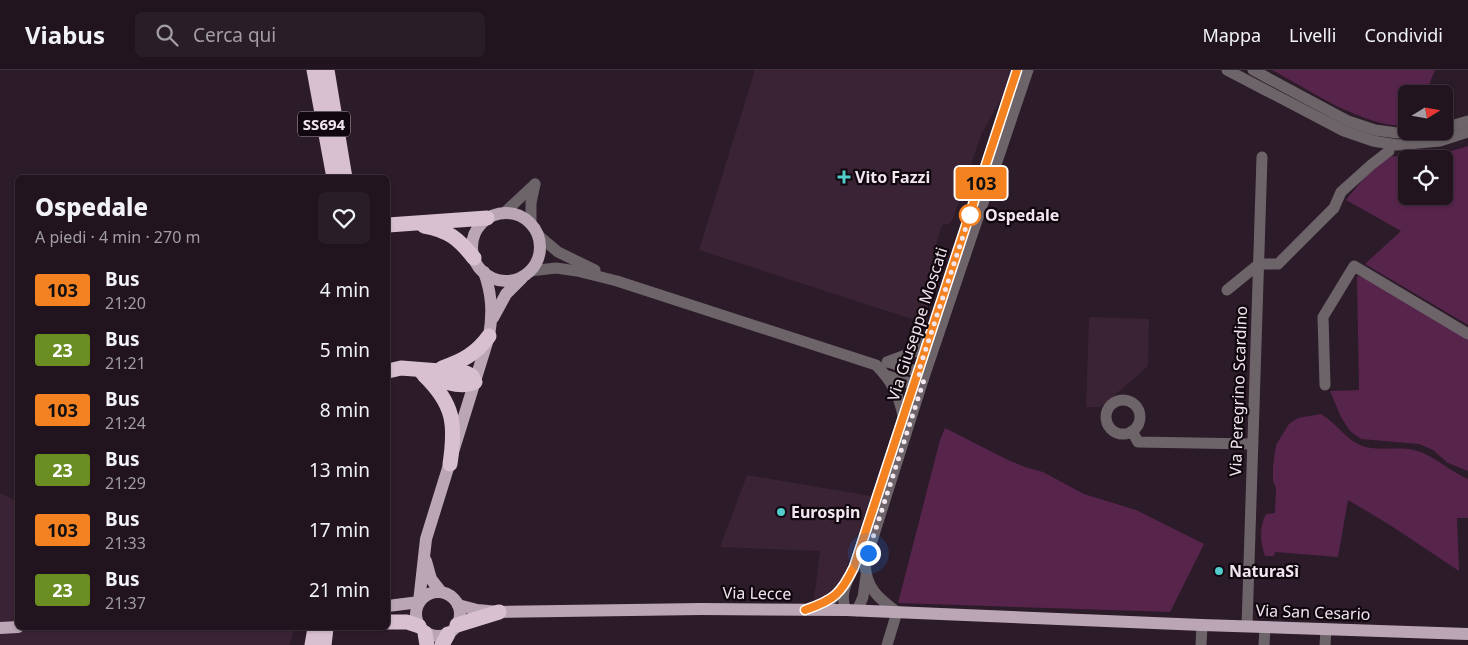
<!DOCTYPE html>
<html lang="it">
<meta charset="utf-8">
<style>
body{margin:0;font-family:"Noto Sans",sans-serif;background:#291d27;color:#f1f3f6;height:100vh;display:flex;flex-direction:column;font-size:19px;white-space:nowrap}
*{box-sizing:border-box;margin:0}
p{font-size:16px;color:#a29ea4}
.icon{flex:none;width:28px;height:28px;fill:none;stroke:currentColor;stroke-width:2;stroke-linecap:round;stroke-linejoin:round}
.map{position:relative;flex:1;overflow:hidden}
.panel{position:absolute;left:15px;top:105px;width:375px;height:455px;display:flex;flex-direction:column;background:#21141e;border-radius:8px;box-shadow:0 1px 4px #0004,0 0 0 1px #3e333c}
.panel>*{flex:none}
.badge{padding:0 10px;border-radius:4px;font-size:18px;line-height:32px}
.needle{width:32px;rotate:79deg}
.controls{position:absolute;left:1398px;top:15px;display:grid;gap:10px}
.controls a{display:grid;place-items:center;width:55px;height:55px;border-radius:8px;background:#21141e;box-shadow:0 1px 4px #0004,0 0 0 1px #3e333c;font-size:25px}
.you{position:absolute;width:25px;height:25px;margin:-12px;border:4px solid #fff;border-radius:50%;background:#1a73e8;box-shadow:0 0 0 8px #1a73e833}
.map>.badge{position:absolute;translate:-50% -50%;box-shadow:0 0 0 2px #fff}
.round{display:grid;place-items:center;flex:none;width:52px;height:52px;border-radius:8px;background:#291d27}
.headline{display:flex;align-items:center;justify-content:space-between;height:85px;padding:0 20px}
h1{font-size:24px;font-weight:800;line-height:38px}
ul{padding:0;list-style:none}
li{display:flex;align-items:center;gap:15px;height:60px;padding:0 20px}
li div{flex:1}
li b{display:block;font-size:19px}
li em{font-style:normal}
li .badge{min-width:55px;font-weight:700;text-align:center}
header{display:flex;align-items:center;gap:30px;box-sizing:border-box;height:70px;padding:0 25px;background:#21141e;border-bottom:1px solid #3e333c}
header strong{font-size:24px}
nav{display:flex;gap:28px;margin-inline-start:auto;font-size:18px}
.search{width:350px;height:45px;background:#291d27;display:flex;align-items:center;gap:12px;box-sizing:border-box;padding:0 18px;border-radius:8px;color:#a29ea4;font-size:19px}
.map>svg:first-child{display:block}
.built{fill:#3a2335}
.green{fill:#57244c;fill-rule:evenodd}
.lines{fill:none;stroke-linecap:round;stroke-linejoin:round}
.minor{stroke:#6d646a;stroke-width:11}
.major{stroke:#baa6b4;stroke-width:12}
.highway{stroke:#d8c0d1;stroke-width:15}
.line-casing{stroke:#fff;stroke-width:11}
.line{stroke:#f58220;stroke-width:8}
.walk{stroke:#f2e6ee;stroke-width:5;stroke-dasharray:0 9}
.poi-dot{fill:#52cdcc;stroke:#10080e;stroke-width:2}
.stop-dot{fill:#fff;stroke:#f58220;stroke-width:2.5}
.labels{text-anchor:middle;dominant-baseline:central;stroke-width:4.5;stroke-linejoin:round;paint-order:stroke}
.shield{fill:#10080e;stroke:#aea3ab;stroke-width:1}
.shield-label{font-size:15px;font-weight:bold;fill:#f2e6ee}
.poi-label{font-size:16px;font-weight:bold;fill:#f2e6ee;stroke:#10080e;text-anchor:start}
.stop-label{font-size:16px;font-weight:bold;fill:#f2e6ee;stroke:#10080e;text-anchor:start}
.street-label{font-size:16px;fill:#f2e6ee;stroke:#10080e}
</style>
<header>
<strong>Viabus</strong>
<div class="search"><svg class="icon" aria-label="search" viewBox="0 0 24 24"><circle cx="10" cy="10" r="6"/><path d="M15 15l6 6"/></svg>Cerca qui</div>
<nav><a>Mappa</a><a>Livelli</a><a>Condividi</a></nav>
</header>
<div class="map">
<svg width="1468" height="575" viewBox="0 0 1468 575">
<rect width="100%" height="100%" fill="#2c1b28"/>
<g class="built">
<polygon points="755,0 1011,0 1004,23 981,65 953,149 949,154 942,155 933,184 938,192 928,224 927,254 699,180"/>
<polygon points="1089,247 1149,249 1148,296 1101,337 1086,337"/>
<polygon points="747,405 871,426 844,505 837,517 828,526 814,530 820,481 720,477"/>
<polygon points="0,423 17,431 18,558 295,558 289,575 0,575"/>
</g>
<g class="green">
<path d="M1272,0H1435L1425,24H1406V56C1361,56 1311,21 1272,0Z"/>
<path d="M1468,76V255L1365,194L1401,161L1346,130C1357,117 1373,96 1387,88C1393,85 1404,87 1410,87C1430,88 1449,82 1468,76ZM1406,89H1444V126H1406Z"/>
<polygon points="1357,206 1369,209 1468,268 1468,401 1448,393 1433,380 1419,374 1361,369 1350,361 1341,347 1330,321 1359,320"/>
<path d="M1321,344C1336,353 1346,369 1360,375C1376,382 1397,376 1414,380C1434,385 1449,401 1468,409V448H1457L1459,501L1390,455L1348,430L1338,487L1275,482L1274,486H1265C1260,471 1259,458 1266,444L1275,443L1276,418L1273,411V396L1276,375L1289,354L1298,348Z"/>
<polygon points="945,358 1008,390 1025,397 1043,402 1084,424 1136,440 1204,474 1170,542 898,533 940,370"/>
</g>
<g class="lines">
<g class="minor">
<polyline points="1227,0 1344,61 1373,71 1397,75 1440,71 1468,62"/>
<polyline points="1253,0 1348,51 1375,60 1397,63 1422,61"/>
<polyline points="1444,58 1468,51"/>
<polyline points="505,142 535,114"/>
<polyline points="531,153 531,133 535,114"/>
<polyline points="539,166 558,182 595,200"/>
<path d="M530,201L556,198L577,201L617,211L876,295C891,310 899,325 903,346"/>
<polyline points="1227,220 1259,194 1278,194 1334,138 1341,122 1371,95 1389,81"/>
<polyline points="932,262 1017,0"/>
<polyline points="887,292 914,282 931,264"/>
<polyline points="888,306 909,313 923,310 913,300 888,292"/>
<polyline points="1325,315 1323,247 1354,196 1468,264"/>
<circle cx="1123" cy="347" r="17"/>
<polyline points="1132,361 1138,372 1252,374"/>
<polyline points="809,539 831,530 845,516"/>
<path d="M846,540C839,525 847,511 854,497L920,296"/>
<polyline points="857,541 863,527 866,506"/>
<polyline points="1247,556 1262,87"/>
<path d="M887,575L897,542C878,528 866,518 865,493L923,310L1028,0"/>
<polyline points="1201,575 1202,555"/>
<polyline points="1264,575 1265,557"/>
<polyline points="1325,575 1326,559"/>
</g>
<g class="major">
<circle cx="506" cy="177" r="34"/>
<polyline points="493,248 506,224 522,208"/>
<polyline points="426,491 431,509 441,522"/>
<circle cx="438" cy="544" r="22"/>
<polyline points="458,535 477,540 499,542 701,539 846,540 1202,555 1468,564"/>
<path d="M388,536L419,532L426,469L489,266C493,243 492,224 484,202"/>
<polyline points="0,558 18,557"/>
</g>
<g class="highway">
<polyline points="314,0 334,108"/>
<polyline points="327,0 345,108"/>
<polyline points="388,155 487,148"/>
<path d="M424,156C448,160 459,169 474,188"/>
<path d="M442,298C462,291 476,284 489,266"/>
<path d="M388,301L401,298L466,303L472,306L475,312C458,320 435,308 420,301"/>
<path d="M424,305C454,334 456,354 450,394"/>
<polyline points="388,552 407,552 419,556"/>
<polyline points="457,555 499,542"/>
<polyline points="425,563 427,575"/>
<polyline points="312,575 315,558"/>
<polyline points="324,575 326,558"/>
<polyline points="442,575 448,564"/>
</g>
</g>
<g class="lines">
<defs>
<path id="line" d="M805,540C834,530 841,524 854,497L1017,0"/>
</defs>
<use href="#line" class="line-casing"/>
<use href="#line" class="line"/>
<polyline class="walk" points="868,483 924,310 918,303 970,145"/>
</g>
<g class="poi-dot">
<path d="M841.5 99.5h5v5h5v5h-5v5h-5v-5h-5v-5h5z"/>
<circle cx="781" cy="442" r="5"/>
<circle cx="1219" cy="501" r="5"/>
</g>
<circle class="stop-dot" cx="970" cy="145" r="10"/>
<g class="labels">
<rect class="shield" x="298" y="41.5" width="52" height="25" rx="4"/>
<g class="shield-label">
<text x="324" y="54">SS694</text>
</g>
<g class="poi-label">
<text x="855" y="107">Vito Fazzi</text>
<text x="791" y="442">Eurospin</text>
<text x="1229" y="501">NaturaSì</text>
</g>
<g class="stop-label">
<text x="985" y="145">Ospedale</text>
</g>
<g class="street-label">
<text transform="translate(917 254) rotate(-72)">Via Giuseppe Moscati</text>
<text transform="translate(1238 321) rotate(-88)">Via Peregrino Scardino</text>
<text transform="translate(757 523) rotate(1)">Via Lecce</text>
<text transform="translate(1313 542) rotate(2)">Via San Cesario</text>
</g>
</g>
</svg>
<div class="controls">
<a><svg class="needle" viewBox="-14 -14 28 28"><path d="M0-13l5 13h-10z" fill="#e53935"/><path d="M0 13l5-13h-10z" fill="#a29ea4"/></svg></a>
<a><svg class="icon" aria-label="locate" viewBox="0 0 24 24"><circle cx="12" cy="12" r="6"/><path d="M12 2v4M12 18v4M2 12h4M18 12h4"/></svg></a>
</div>
<div class="you" style="left:868px;top:483px"></div>
<b class="badge" style="left:981px;top:113px;background:#f58220;color:#111">103</b>
<section class="panel">
<div class="headline"><div><h1>Ospedale</h1><p>A piedi · 4 min · 270 m</p></div><a class="round"><svg class="icon" aria-label="heart" viewBox="0 0 24 24"><path d="M12 20l-8-8c-3-5 5-10 8-4 3-6 11-1 8 4z"/></svg></a></div>
<ul>
<li><span class="badge" style="background:#f58220;color:#111">103</span><div><b>Bus</b><p>21:20</p></div><em>4 min</em></li>
<li><span class="badge" style="background:#6b8e23;color:#fff">23</span><div><b>Bus</b><p>21:21</p></div><em>5 min</em></li>
<li><span class="badge" style="background:#f58220;color:#111">103</span><div><b>Bus</b><p>21:24</p></div><em>8 min</em></li>
<li><span class="badge" style="background:#6b8e23;color:#fff">23</span><div><b>Bus</b><p>21:29</p></div><em>13 min</em></li>
<li><span class="badge" style="background:#f58220;color:#111">103</span><div><b>Bus</b><p>21:33</p></div><em>17 min</em></li>
<li><span class="badge" style="background:#6b8e23;color:#fff">23</span><div><b>Bus</b><p>21:37</p></div><em>21 min</em></li>
</ul>
</section>
</div>
